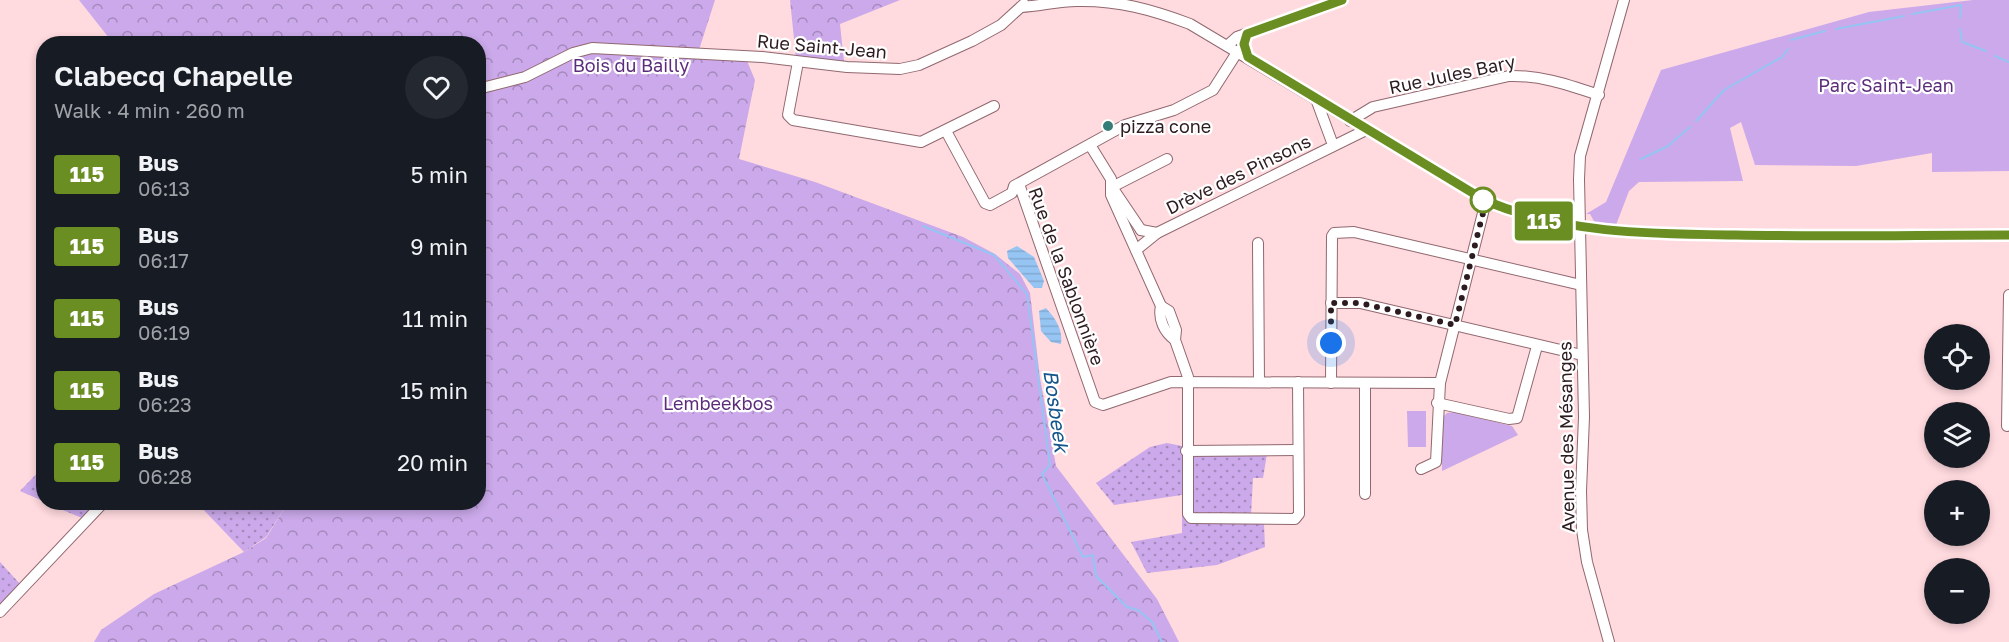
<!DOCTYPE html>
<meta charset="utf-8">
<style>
body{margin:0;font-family:"Golos Text",sans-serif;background:#242831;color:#f1f3f6;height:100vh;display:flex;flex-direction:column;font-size:22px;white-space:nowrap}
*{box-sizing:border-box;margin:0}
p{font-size:20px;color:#9ea1a6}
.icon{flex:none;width:33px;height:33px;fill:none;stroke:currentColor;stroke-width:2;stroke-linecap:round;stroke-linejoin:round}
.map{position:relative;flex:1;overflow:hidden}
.side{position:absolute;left:36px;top:36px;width:450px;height:474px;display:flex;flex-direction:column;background:#171b24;border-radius:24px;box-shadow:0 3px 9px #0003}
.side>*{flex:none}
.badge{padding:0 12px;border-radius:4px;font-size:21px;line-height:39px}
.controls{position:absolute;left:1924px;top:324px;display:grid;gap:12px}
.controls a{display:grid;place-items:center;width:66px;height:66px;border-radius:50%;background:#171b24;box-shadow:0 3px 9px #0003;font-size:30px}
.you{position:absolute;width:30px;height:30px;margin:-15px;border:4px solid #fff;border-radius:50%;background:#1a73e8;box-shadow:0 0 0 9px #1a73e833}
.map>.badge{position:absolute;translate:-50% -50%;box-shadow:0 0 0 3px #fff}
.round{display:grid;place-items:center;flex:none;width:63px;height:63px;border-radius:32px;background:#242831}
.headline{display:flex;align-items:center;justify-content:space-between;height:102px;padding:0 18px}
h1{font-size:28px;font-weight:600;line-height:45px}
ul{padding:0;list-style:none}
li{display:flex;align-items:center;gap:18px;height:72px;padding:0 18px}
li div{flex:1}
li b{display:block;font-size:22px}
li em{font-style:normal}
li .badge{min-width:66px;font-weight:700;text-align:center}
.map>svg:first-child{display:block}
.grass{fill:url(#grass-dots)}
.forest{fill:url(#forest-crowns)}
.park{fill:#cba9ea}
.water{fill:url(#water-rules)}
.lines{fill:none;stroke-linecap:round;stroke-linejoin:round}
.stream{stroke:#96c5f4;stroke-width:2}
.minor-casing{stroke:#91686f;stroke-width:12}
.minor{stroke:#fff;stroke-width:10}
.line-casing{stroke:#fff;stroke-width:14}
.line{stroke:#6b8e23;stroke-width:9}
.walk{stroke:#2d1c1f;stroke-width:6;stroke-dasharray:0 10.8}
.poi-dot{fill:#357d78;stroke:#fff;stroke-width:2}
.stop-dot{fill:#fff;stroke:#6b8e23;stroke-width:3}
.labels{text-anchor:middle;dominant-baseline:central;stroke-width:4.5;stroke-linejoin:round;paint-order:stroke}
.street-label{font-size:18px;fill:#2d1c1f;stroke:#fff}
.park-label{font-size:18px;fill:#5b2c7c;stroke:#fff}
.poi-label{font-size:18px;fill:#2d1c1f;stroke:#fff;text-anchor:start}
.water-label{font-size:20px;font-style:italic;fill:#16568b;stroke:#fff}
</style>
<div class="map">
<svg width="2009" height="642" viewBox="0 0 2009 642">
<defs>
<pattern id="grass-dots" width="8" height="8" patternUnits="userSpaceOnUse" patternTransform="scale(1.5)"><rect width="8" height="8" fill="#cba9ea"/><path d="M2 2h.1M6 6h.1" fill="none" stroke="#a589bd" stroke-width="1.8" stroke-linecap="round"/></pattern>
<pattern id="forest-crowns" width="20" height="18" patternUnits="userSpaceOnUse" patternTransform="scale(1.5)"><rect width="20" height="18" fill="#cba9ea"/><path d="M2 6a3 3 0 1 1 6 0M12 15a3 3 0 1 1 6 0" fill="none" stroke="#a589bd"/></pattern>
<pattern id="water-rules" width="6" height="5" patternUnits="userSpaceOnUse" patternTransform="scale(1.5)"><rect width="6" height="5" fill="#96c5f4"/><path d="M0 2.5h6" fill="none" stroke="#82a9d1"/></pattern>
</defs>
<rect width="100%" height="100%" fill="#ffdadf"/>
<g class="grass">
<polygon points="1167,443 1182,446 1183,455 1267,454 1263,478 1253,478 1251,516 1264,524 1265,547 1217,565 1147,573 1131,542 1182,533 1182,495 1114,505 1096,483 1150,447"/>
<polygon points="43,467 43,501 20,491"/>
<polygon points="46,503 98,503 82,518"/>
<polygon points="197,503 288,503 266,537 244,552"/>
<polygon points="0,562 21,585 0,607"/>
</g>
<g class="forest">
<polygon points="79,0 715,0 697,56 747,61 755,80 739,159 815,182 963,237 995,254 1020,274 1030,293 1040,378 1056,466 1157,599 1179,642 94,642 101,630 154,594 244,552 266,538 288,503 478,502 478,44 113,43"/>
<polygon points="790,0 900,0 840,24 844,62 796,58"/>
</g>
<g class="park">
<polygon points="1973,0 2009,0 2009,171 1932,172 1932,153 1856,166 1755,165 1741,122 1730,128 1743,181 1639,182 1629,191 1616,225 1595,223 1590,214 1586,214 1606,202 1661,70 1869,12"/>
<polygon points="1407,411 1426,411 1426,447 1408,447"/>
<polygon points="1454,412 1512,426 1518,435 1442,471 1442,418 1447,413"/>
</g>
<g class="water">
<polygon points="1017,246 1034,257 1044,281 1042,288 1034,288 1008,258 1007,251"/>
<path d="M1046,308C1056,319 1063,330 1061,344L1051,342L1041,331L1039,311Z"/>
</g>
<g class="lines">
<g class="stream">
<polyline points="1912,14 1961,5 1960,18"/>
<polyline points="1836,29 1904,16"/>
<polyline points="1960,29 1962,42 1986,51"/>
<polyline points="1791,40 1825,31"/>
<polyline points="1995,56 2009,62"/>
<polyline points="1696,121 1724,90 1782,57 1788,49"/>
<polyline points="1641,159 1668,146 1690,127"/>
<polyline points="923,226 994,255 1027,294 1050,465 1042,474 1083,557 1093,555 1096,576 1127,607 1138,610 1152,622 1162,642"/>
</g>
<defs>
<g id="minor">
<path d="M1021,7C1040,6 1058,1 1077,1C1118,0 1153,10 1190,24L1486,201C1565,234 1647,234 1732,235C1824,237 1916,234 2009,235"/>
<polyline points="1228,45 1237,37 1342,0"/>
<polyline points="798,62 788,115 793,120 921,142 994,106"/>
<polyline points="478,89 525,77 573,53 592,48 762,57 847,67 900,69 919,65 972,41 1001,25 1024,4"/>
<polyline points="1316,99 1333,145"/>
<path d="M1350,121L1373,107L1509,76C1541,75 1569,85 1599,95"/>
<polyline points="946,131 985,203 990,205 1012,193 1014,186 1125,125 1174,110 1213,90 1238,51"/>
<path d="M1090,145L1111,179V195L1161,306C1158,319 1164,332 1175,340"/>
<polyline points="1019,184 1095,402 1103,405 1171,382 1440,383"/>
<polyline points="1112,187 1167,159"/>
<polyline points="1112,187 1141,230"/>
<polyline points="1157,233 1366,130"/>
<polyline points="1258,243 1259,382"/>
<polyline points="1136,250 1157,233 1141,230"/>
<polyline points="1331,303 1360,303 1582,355"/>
<polyline points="1161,306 1169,311 1176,330 1175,340 1188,377 1188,514 1191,518 1295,519 1299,514 1298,382"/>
<polyline points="1331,383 1332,236 1334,233 1354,232 1581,285"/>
<polyline points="1365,383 1365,494"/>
<polyline points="1437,403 1509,419 1517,418 1537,346"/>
<polyline points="2007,426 2009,295"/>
<polyline points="1186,451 1298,450"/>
<polyline points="1421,469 1436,462 1440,383 1486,201"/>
<polyline points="0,612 104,502"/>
<polyline points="1609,642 1587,562 1582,530 1581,491 1584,417 1579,179 1580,156 1624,0"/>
</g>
</defs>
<use href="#minor" class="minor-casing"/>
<use href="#minor" class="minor"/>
</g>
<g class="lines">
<defs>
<path id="line" d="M1342,0L1247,34L1244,44L1248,57L1486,201C1566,234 1650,234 1736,235C1827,237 1918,235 2009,235"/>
</defs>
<use href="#line" class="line-casing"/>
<use href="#line" class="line"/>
<polyline class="walk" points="1331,343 1331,303 1360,303 1455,325 1486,201 1483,200"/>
</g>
<circle class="poi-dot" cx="1108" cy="126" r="6"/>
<circle class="stop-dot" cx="1483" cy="200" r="12"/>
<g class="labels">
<g class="street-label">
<text transform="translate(822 46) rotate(5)">Rue Saint-Jean</text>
<text transform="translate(1452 74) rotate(-12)">Rue Jules Bary</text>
<text transform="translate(1238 174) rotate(-26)">Drève des Pinsons</text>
<text transform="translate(1067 276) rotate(70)">Rue de la Sablonnière</text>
<text transform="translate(1566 437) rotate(-91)">Avenue des Mésanges</text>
</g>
<g class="park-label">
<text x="631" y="65">Bois du Bailly</text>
<text x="1886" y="85">Parc Saint-Jean</text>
<text x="718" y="403">Lembeekbos</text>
</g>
<g class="poi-label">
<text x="1120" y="126">pizza cone</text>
</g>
<g class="water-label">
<text transform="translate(1057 411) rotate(82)">Bosbeek</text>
</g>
</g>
</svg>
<div class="controls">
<a><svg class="icon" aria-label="locate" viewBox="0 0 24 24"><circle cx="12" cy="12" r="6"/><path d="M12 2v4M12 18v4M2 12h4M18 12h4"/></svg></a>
<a><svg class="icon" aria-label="layers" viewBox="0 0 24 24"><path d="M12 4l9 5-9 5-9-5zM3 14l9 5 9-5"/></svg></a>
<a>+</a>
<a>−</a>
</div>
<div class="you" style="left:1331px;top:343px"></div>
<b class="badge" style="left:1544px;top:221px;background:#6b8e23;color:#fff">115</b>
<section class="side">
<div class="headline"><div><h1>Clabecq Chapelle</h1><p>Walk · 4 min · 260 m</p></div><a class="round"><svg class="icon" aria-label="heart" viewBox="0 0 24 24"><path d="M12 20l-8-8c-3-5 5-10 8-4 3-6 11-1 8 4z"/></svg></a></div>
<ul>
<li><span class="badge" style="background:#6b8e23;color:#fff">115</span><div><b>Bus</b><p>06:13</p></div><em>5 min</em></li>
<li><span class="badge" style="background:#6b8e23;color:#fff">115</span><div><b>Bus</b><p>06:17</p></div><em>9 min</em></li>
<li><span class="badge" style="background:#6b8e23;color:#fff">115</span><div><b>Bus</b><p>06:19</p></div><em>11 min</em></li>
<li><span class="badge" style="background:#6b8e23;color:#fff">115</span><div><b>Bus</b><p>06:23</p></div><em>15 min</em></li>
<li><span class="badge" style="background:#6b8e23;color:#fff">115</span><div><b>Bus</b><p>06:28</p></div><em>20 min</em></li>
</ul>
</section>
</div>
